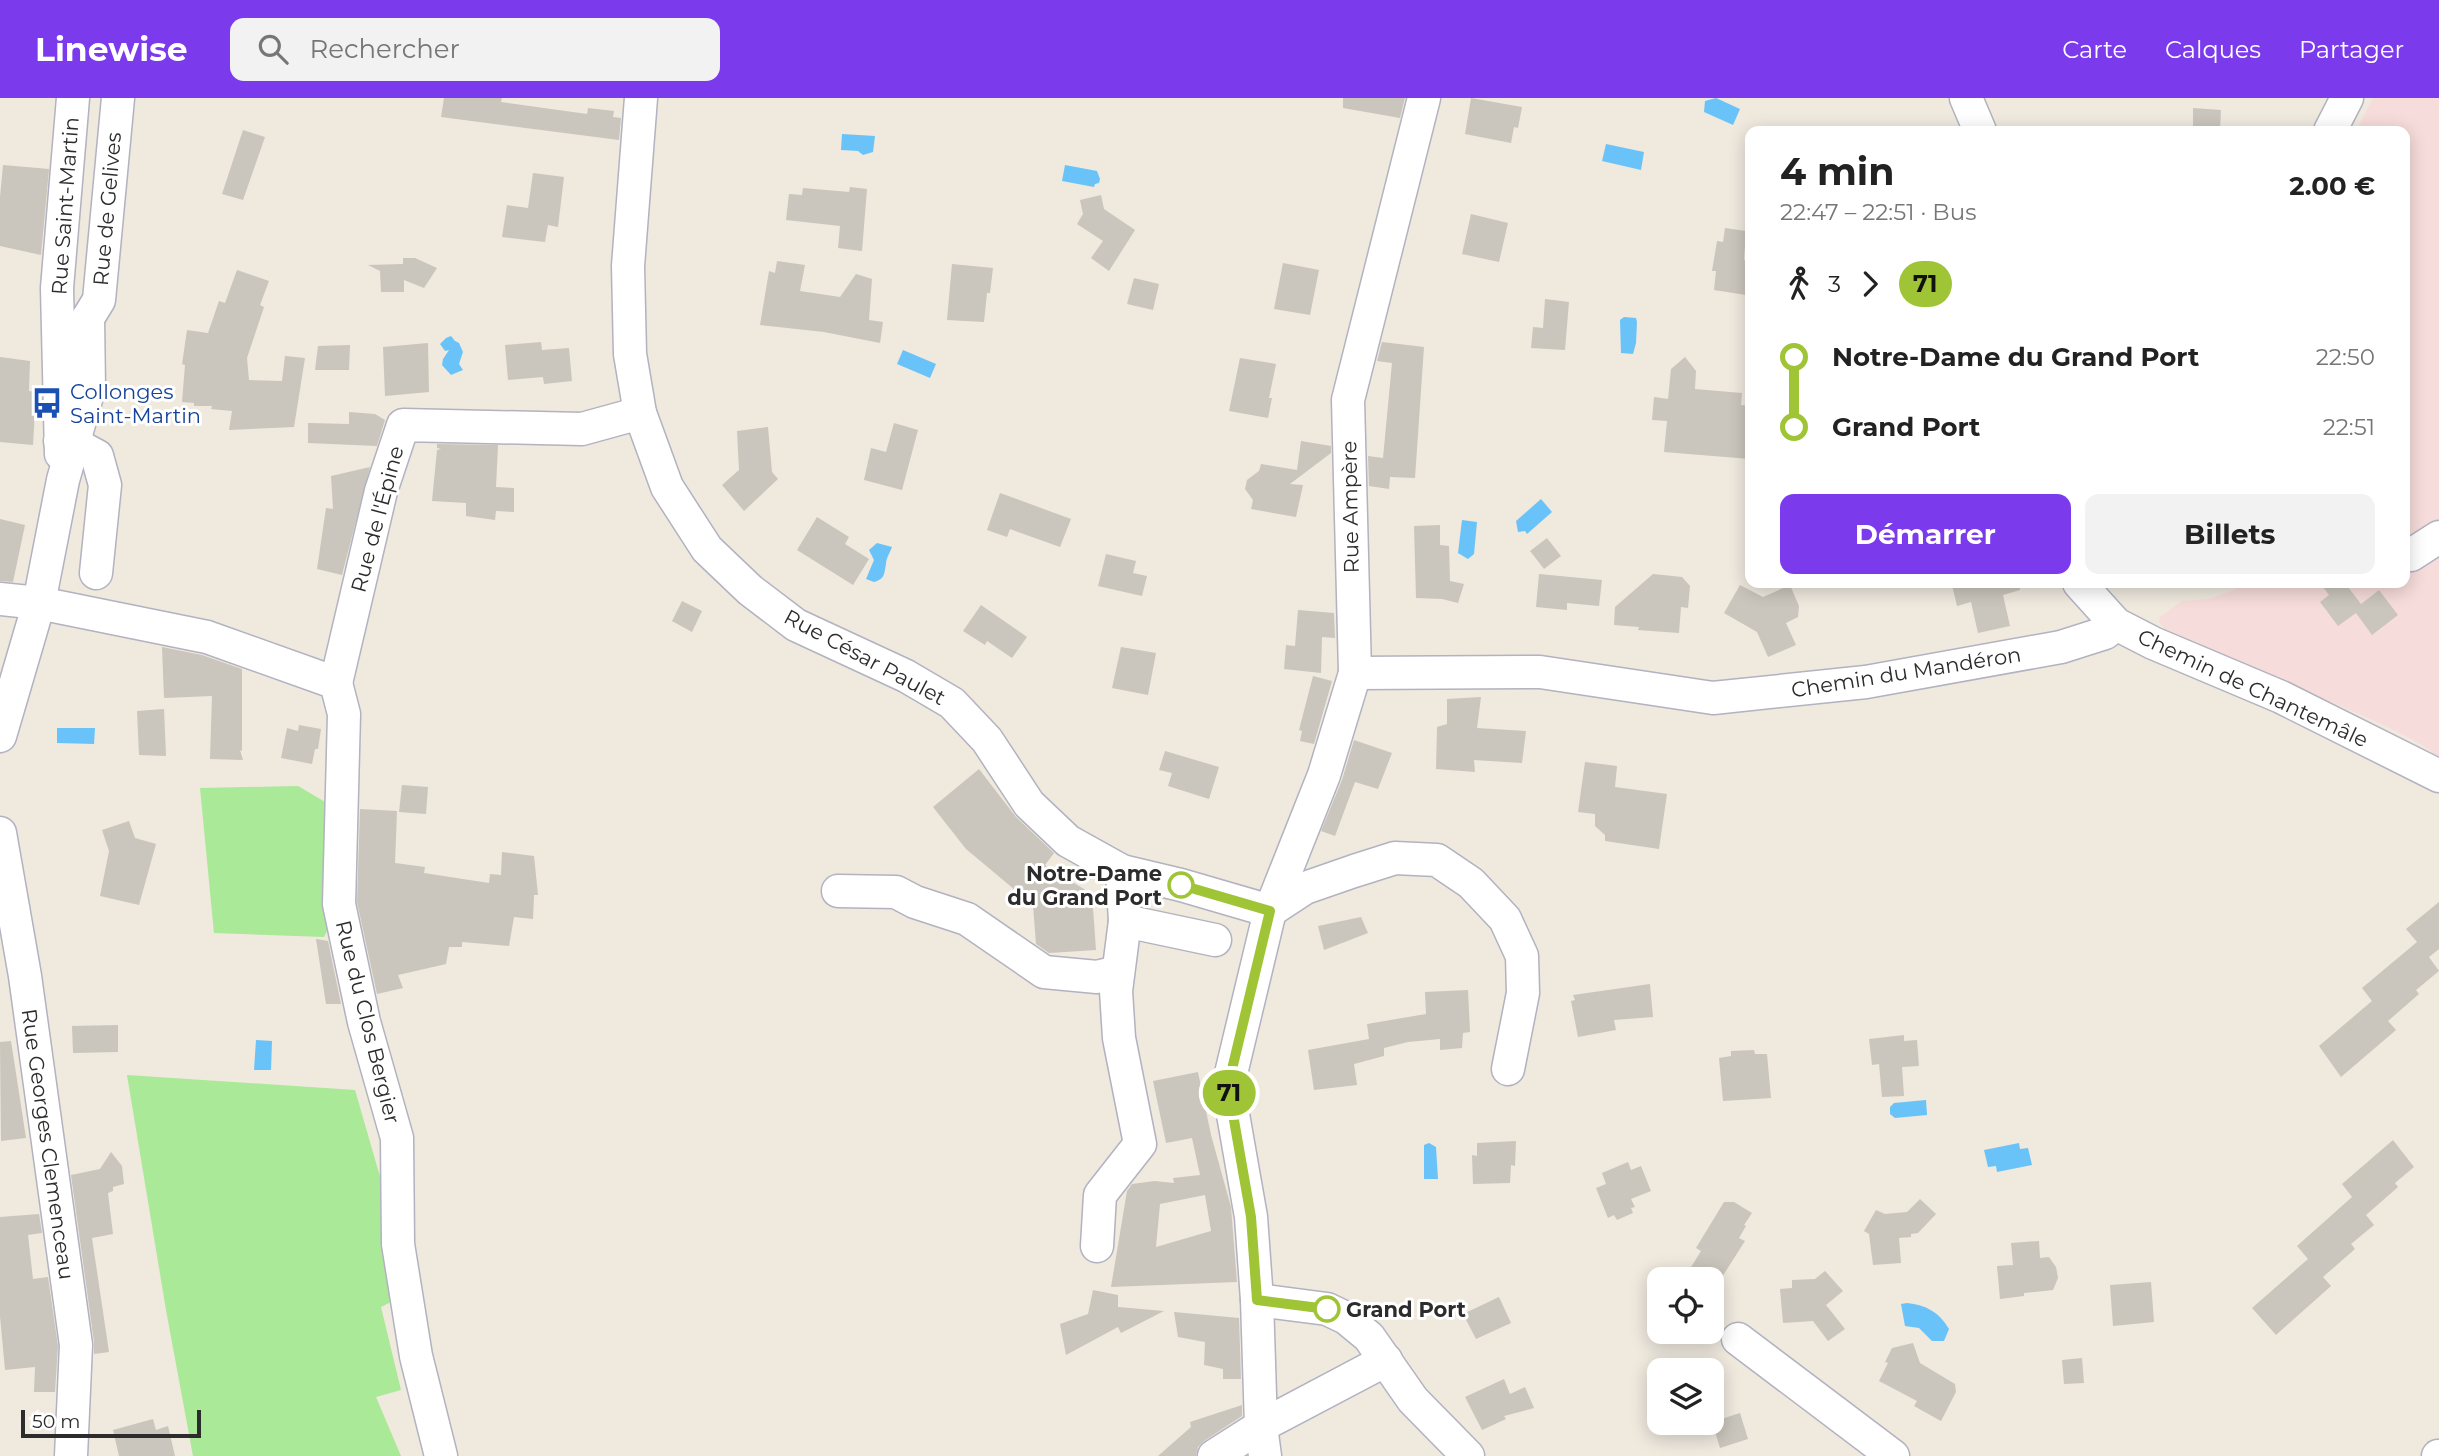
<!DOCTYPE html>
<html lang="fr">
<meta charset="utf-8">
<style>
body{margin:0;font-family:Montserrat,sans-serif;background:#f2f2f2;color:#222;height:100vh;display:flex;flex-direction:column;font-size:26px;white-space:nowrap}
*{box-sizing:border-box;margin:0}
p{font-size:23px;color:#767676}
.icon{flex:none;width:38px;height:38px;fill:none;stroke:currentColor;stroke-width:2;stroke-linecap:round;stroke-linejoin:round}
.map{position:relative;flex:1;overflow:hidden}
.drawer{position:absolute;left:1745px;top:28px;width:665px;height:462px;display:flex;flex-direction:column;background:#fff;border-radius:14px;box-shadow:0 4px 18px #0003}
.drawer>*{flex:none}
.badge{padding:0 14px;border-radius:23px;font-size:24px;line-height:46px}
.controls{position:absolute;left:1647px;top:1169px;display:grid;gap:14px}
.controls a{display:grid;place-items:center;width:77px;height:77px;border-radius:14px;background:#fff;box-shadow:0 4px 18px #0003;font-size:35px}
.scale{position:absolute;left:21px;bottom:18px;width:180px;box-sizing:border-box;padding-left:7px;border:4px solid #2c2c2c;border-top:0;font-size:19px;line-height:24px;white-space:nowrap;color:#2c2c2c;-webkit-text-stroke:5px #fff;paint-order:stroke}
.map>.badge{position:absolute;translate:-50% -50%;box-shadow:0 0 0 4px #fff}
.legs{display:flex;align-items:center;gap:10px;height:77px;padding:0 35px;font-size:23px}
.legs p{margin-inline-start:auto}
.overview{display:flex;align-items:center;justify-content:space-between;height:119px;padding:0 35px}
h1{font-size:38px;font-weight:700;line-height:52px}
.button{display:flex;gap:14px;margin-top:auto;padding:14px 35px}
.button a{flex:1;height:80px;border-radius:14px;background:#7c3aed;color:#fff;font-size:28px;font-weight:700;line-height:80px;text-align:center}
.button a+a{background:#f2f2f2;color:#222}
ul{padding:0 35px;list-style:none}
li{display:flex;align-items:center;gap:24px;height:70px;font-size:26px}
li i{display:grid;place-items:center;width:10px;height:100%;margin:0 9px;background:currentColor}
li i::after{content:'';width:18px;height:18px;margin:-9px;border:5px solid;border-radius:50%;background:#fff}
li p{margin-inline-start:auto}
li:first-child i{background:linear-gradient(#0000 50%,currentColor 0)}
li:last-child i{background:linear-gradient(currentColor 50%,#0000 0)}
header{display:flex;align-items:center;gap:42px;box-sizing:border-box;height:98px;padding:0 35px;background:#7c3aed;color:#fff}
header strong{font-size:33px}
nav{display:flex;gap:38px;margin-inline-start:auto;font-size:24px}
.search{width:490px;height:63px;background:#f2f2f2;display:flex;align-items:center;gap:18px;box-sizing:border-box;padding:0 24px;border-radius:14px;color:#767676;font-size:26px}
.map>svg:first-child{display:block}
.medical{fill:#f6dcdb}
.green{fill:#aae997}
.water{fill:#6ac3f8}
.building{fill:#cac6bd;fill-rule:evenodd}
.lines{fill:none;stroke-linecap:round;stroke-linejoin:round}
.minor-casing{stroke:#b2b2c1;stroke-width:35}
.minor{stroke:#fff;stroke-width:32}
.line-1-casing{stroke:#fff;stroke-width:16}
.line-1{stroke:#9fc536;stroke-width:10}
.stop-1-dot{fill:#fff;stroke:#9fc536;stroke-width:3.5}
.labels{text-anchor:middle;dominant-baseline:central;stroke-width:6;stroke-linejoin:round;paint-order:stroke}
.street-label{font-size:21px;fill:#2c2c2c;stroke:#fff}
.transit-label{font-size:21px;fill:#164399;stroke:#fff;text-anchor:start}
.stop-label{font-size:21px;font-weight:bold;fill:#2c2c2c;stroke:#fff;text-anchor:end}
</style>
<header>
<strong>Linewise</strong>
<div class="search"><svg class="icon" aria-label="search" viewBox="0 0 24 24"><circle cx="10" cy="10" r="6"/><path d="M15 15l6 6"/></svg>Rechercher</div>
<nav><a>Carte</a><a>Calques</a><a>Partager</a></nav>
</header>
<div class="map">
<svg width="2439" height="1358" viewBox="0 0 2439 1358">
<rect width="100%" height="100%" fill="#efe9de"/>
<polygon class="medical" points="2373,0 2439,0 2439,659 2419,645 2386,628 2164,530 2159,524 2160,519 2182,503 2208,501 2234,492 2244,485 2404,485 2404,33 2356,33"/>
<g class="green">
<polygon points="298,688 332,708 333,821 324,839 214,835 200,690"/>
<polygon points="127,977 355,992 381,1082 384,1144 393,1203 381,1209 401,1292 376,1299 401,1358 193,1358 166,1212"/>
</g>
<g class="water">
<polygon points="1716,0 1740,11 1733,27 1704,14 1705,3"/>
<polygon points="842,36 875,38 873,54 863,57 858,53 841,52"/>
<polygon points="1606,46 1644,54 1641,72 1602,63"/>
<polygon points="1065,67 1097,73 1100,81 1099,85 1095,86 1094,89 1062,83"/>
<polygon points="1624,219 1636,220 1637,224 1636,245 1633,256 1621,255 1620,222"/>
<polygon points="451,238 455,243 459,245 463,254 459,266 463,272 451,277 442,267 443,261 449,252 445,253 440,246 446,240"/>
<polygon points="903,252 936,266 930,280 897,266"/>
<polygon points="1541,401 1552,414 1527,436 1525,433 1518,434 1516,423"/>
<polygon points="1462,422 1477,424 1474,456 1468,461 1458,455"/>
<path d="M877,445L892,449C890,455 886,460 886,466C884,476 885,481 874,484L866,481L874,462L869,452Z"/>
<polygon points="57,630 95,630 94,646 57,645"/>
<polygon points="256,942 272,943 271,972 254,972"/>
<polygon points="1926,1002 1927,1017 1895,1020 1890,1016 1890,1009 1894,1005"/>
<polygon points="1429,1045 1436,1049 1438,1081 1424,1081 1424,1047"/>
<polygon points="2019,1045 2020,1051 2028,1050 2032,1067 1997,1074 1996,1068 1988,1069 1984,1052"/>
<path d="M1907,1205C1926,1207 1939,1214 1949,1231L1944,1243H1932L1919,1230L1905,1228L1901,1206Z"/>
</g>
<g class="building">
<polygon points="444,0 502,0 501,4 587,16 588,10 614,13 613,19 621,20 619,42 441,19"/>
<polygon points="1343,0 1405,0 1400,20 1343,10"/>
<polygon points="1471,0 1522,9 1518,30 1514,29 1511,45 1465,36"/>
<polygon points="2193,10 2221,12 2220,33 2193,33"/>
<polygon points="243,32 265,39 243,102 222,96"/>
<polygon points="3,67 49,71 41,157 0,148 0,99"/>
<polygon points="533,75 564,79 558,129 548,127 545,144 502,139 507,107 528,110"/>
<polygon points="850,89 867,91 862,153 838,150 840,128 786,122 789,96 802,97 803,90 849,94"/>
<polygon points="1101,97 1104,111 1135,132 1109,173 1091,160 1103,143 1077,126 1083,116 1080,102"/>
<polygon points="1471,116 1508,125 1499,164 1462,156"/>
<polygon points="1725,130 1746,133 1744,162 1750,163 1750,171 1746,197 1714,192 1716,173 1712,173 1717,143 1723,144"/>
<polygon points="403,160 415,160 437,170 424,190 404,182 404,194 381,194 380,173 368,167 403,166"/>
<polygon points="777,163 805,167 800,193 840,199 856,176 872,181 869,222 883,224 880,245 824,234 760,227 769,173 775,175"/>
<polygon points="1283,165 1319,172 1310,217 1274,211"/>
<polygon points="952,166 993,170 990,195 987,195 984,224 947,222"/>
<polygon points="237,172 269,183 260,207 264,209 247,260 249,282 282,283 285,258 305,260 294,329 229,332 232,313 211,311 212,308 194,308 194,305 182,304 185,267 182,266 187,232 208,235 219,203 225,205"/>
<polygon points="1134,180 1159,186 1153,212 1127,206"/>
<polygon points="1545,201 1569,204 1565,252 1531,250 1533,229 1543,230"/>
<polygon points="541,244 542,252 569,250 572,283 544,286 543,279 508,282 505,247"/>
<polygon points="1382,244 1424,249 1415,380 1390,379 1389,391 1369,388 1368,358 1383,360 1392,265 1377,263"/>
<polygon points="428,245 429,294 385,298 383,249"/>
<polygon points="350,247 349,272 315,272 318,248"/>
<polygon points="0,259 30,263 29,293 36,294 33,347 0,344"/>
<polygon points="1685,259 1696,273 1695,291 1742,295 1741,307 1750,308 1750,361 1664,354 1667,323 1652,322 1654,299 1668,301 1671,271"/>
<polygon points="1240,260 1276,266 1269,300 1272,300 1268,320 1229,313"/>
<polygon points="349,314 375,316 385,322 377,348 308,345 308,325 349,326"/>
<polygon points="894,325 918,332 902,392 864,382 871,350 886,354"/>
<polygon points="768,329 772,374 778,381 744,413 722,387 739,372 737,333"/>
<polygon points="1301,343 1331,348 1331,355 1290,386 1303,387 1296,419 1251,411 1253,402 1245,391 1247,382 1259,373 1261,366 1297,372"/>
<polygon points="437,346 498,347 496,389 514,390 514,414 496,413 495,422 466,418 466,405 432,403 437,352 441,351 437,350"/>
<polygon points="370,369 342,477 317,471 326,410 333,411 331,378"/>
<polygon points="1000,395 1071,421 1060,449 1010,431 1007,439 987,432"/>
<polygon points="817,419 849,439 845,446 869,461 853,487 797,452"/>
<polygon points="0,421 25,427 13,484 0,483"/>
<polygon points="1440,427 1440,447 1449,448 1450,483 1464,486 1458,505 1442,501 1416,500 1414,428"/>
<polygon points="1547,440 1561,458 1544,471 1530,453"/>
<polygon points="1106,456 1136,463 1133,475 1147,478 1142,498 1098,488"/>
<polygon points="1539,476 1602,482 1599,508 1567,505 1567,512 1536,509"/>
<polygon points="1653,476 1682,479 1690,488 1688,510 1681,509 1679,535 1638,532 1639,529 1614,527 1615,509"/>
<polygon points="1962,485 2020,485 2020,492 2003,497 2010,528 1978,535 1971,504 1957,508 1952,487"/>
<polygon points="2320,485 2345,485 2361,506 2379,492 2398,517 2372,537 2356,515 2338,528 2320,504 2329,497"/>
<polygon points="1740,487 1763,499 1790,487 1799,508 1798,519 1786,525 1796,547 1768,559 1757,534 1724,515"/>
<polygon points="682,503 702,513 692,534 672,523"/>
<polygon points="981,507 1027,539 1012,560 987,543 985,547 963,533"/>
<polygon points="1298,512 1334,515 1335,540 1322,539 1321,575 1284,571 1286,547 1295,548"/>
<polygon points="162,549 202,557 242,571 242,653 240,652 243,662 210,661 212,598 164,600"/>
<polygon points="1121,549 1156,555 1148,597 1112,590"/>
<polygon points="1313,578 1332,583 1314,646 1300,643 1302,633 1299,632"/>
<polygon points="1481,599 1477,630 1526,633 1522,665 1474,662 1475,674 1436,671 1437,629 1447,626 1447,601"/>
<polygon points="164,611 166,658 139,657 137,613"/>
<polygon points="299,627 321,631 318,651 315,651 312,666 281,660 287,630 298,633"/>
<polygon points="1354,642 1392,655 1378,691 1355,684 1335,738 1321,733 1342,682"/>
<polygon points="1165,653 1219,669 1209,701 1168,688 1172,675 1159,672"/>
<polygon points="1585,664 1617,668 1615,689 1667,696 1659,751 1605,743 1605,737 1595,728 1595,716 1578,714"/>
<polygon points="979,671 1016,719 1054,755 1045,767 1092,796 1096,852 1049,855 1036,846 1033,807 966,751 933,709"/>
<polygon points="402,687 428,689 426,716 399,714"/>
<polygon points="360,711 397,713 395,765 425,769 424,775 489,785 490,776 501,777 502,754 534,758 538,797 534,797 533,821 514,819 509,848 462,844 462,849 449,849 446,866 398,877 403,890 377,896 357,804"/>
<polygon points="129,723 135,740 156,746 139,807 100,798 109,753 102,732"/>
<polygon points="2439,804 2439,851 2429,859 2439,873 2416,892 2419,896 2388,923 2396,932 2341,979 2319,948 2372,903 2362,890 2417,844 2406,831"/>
<polygon points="1361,819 1368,835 1324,852 1318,828"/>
<polygon points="316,841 328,843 341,906 326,906"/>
<polygon points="1650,886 1653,919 1614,922 1616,932 1578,939 1571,903 1575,902 1573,897"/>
<polygon points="1468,892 1470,934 1463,935 1462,950 1440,952 1440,941 1408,944 1384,950 1384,958 1354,966 1357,987 1314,992 1308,952 1369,941 1367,926 1426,916 1425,894"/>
<polygon points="118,927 118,954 73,955 72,928"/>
<polygon points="1904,937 1904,943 1917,942 1919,968 1902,969 1904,998 1882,999 1879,966 1872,967 1869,941"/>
<polygon points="11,943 26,1040 1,1043 0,944"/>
<polygon points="1754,952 1755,956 1767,956 1771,1000 1723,1003 1719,960 1731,958 1731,953"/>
<path d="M1198,974L1211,1037L1231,1109L1237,1184L1111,1189L1127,1093L1132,1086L1155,1083L1174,1085L1173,1080L1200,1077L1192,1040L1166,1045L1153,983ZM1205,1097L1211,1133L1156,1149L1160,1106Z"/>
<polygon points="2393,1042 2414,1069 2395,1085 2398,1089 2366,1117 2374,1127 2351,1146 2355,1151 2323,1179 2331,1188 2276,1237 2252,1210 2308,1161 2297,1148 2352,1099 2342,1086"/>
<polygon points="1516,1043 1515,1068 1511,1067 1510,1085 1473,1086 1472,1057 1477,1058 1477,1045"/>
<polygon points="111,1054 122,1068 124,1086 113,1089 113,1093 108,1095 113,1136 92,1140 109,1254 94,1256 94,1244 71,1077 100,1071"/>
<polygon points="1628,1064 1631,1072 1641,1068 1651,1093 1631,1101 1635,1109 1631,1110 1633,1115 1617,1122 1614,1117 1608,1120 1596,1090 1606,1086 1602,1075"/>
<polygon points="1920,1101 1936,1116 1918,1135 1911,1136 1911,1139 1899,1140 1901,1165 1873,1167 1869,1136 1864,1133 1876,1112 1885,1116 1907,1114"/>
<polygon points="1724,1104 1734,1104 1752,1115 1744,1127 1746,1128 1739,1140 1745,1143 1715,1190 1712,1187 1712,1181 1700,1181 1688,1174 1701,1153 1696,1150"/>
<polygon points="39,1116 42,1135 28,1137 33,1181 48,1179 58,1248 55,1294 34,1294 35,1269 5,1272 0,1218 0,1119"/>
<polygon points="2039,1143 2040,1160 2049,1159 2056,1169 2058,1180 2053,1192 2024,1195 2024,1198 2000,1201 1997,1168 2013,1167 2011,1145"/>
<polygon points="1825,1173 1843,1193 1826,1207 1845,1231 1828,1243 1813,1223 1783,1225 1780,1191 1792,1190 1792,1182 1815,1181"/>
<polygon points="2151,1184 2154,1224 2113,1228 2110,1187"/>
<polygon points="1093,1192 1118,1197 1118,1209 1164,1213 1121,1235 1118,1229 1066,1257 1060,1226 1088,1216"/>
<polygon points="1499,1199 1511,1225 1476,1241 1463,1216"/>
<polygon points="1174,1214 1239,1220 1241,1281 1223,1281 1223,1271 1204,1267 1205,1244 1178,1239"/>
<polygon points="1913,1245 1920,1265 1955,1286 1956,1294 1941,1323 1914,1308 1917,1303 1879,1283 1888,1265 1885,1264 1892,1250"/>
<polygon points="2082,1260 2084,1285 2064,1286 2062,1262"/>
<polygon points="1504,1281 1510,1296 1525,1289 1534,1310 1504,1318 1506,1321 1482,1332 1465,1299"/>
<polygon points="1242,1307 1242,1318 1204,1343 1198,1349 1196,1358 1158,1358 1191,1329 1190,1324"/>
<polygon points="1740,1315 1748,1341 1720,1350 1712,1324"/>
<polygon points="153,1321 156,1332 168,1328 175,1358 119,1358 113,1332"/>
</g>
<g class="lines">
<defs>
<g id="minor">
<polyline points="641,0 628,168 630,256 640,315 667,389 707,451 750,492 796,527 906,578 952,605 987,642 1029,706 1068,743 1122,773 1181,787 1270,813"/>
<polyline points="1966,0 1980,33"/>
<polyline points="2330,33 2347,0"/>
<polyline points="88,220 99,202 118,0"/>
<polyline points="60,343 73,345 97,358 105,387 96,475"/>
<polyline points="61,356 57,190 73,0"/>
<polyline points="2411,457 2439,439"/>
<polyline points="2079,485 2116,526 2153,545 2281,599 2439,678"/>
<polyline points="0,501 39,505 207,539 336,585 344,616 339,806 364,924 397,1040 398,1146 416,1258 441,1358"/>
<polyline points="1355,575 1540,574 1713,600 1866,584 2061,549 2105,535 2116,526"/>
<polyline points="336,585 381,393 403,327 582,331 640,315"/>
<polyline points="0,638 39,505 63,382 89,291 88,220"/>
<polyline points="0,735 25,878 76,1247 71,1358"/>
<polyline points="1122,773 1125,823 1215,842"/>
<polyline points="838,793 896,794 915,804 967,821 1044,874 1097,879 1117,874"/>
<polyline points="1270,813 1305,790 1354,773 1395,760 1437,762 1471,785 1505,821 1522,858 1523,895 1508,971"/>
<polyline points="1097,1148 1100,1097 1140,1046 1119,940 1116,893 1125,823"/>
<polyline points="1257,1202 1327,1211 1346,1220 1369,1239 1413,1302 1468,1358"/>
<polyline points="1738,1241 1893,1358"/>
<polyline points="1214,1358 1261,1328 1386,1262"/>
<polyline points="1265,1358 1261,1328 1257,1202 1251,1119 1228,988 1270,813 1324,677 1355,575 1348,302 1424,0"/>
<polyline points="2438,1358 2439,1358"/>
</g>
</defs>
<use href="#minor" class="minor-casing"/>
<use href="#minor" class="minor"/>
</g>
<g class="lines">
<defs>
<polyline id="line-1" points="1181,787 1270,813 1228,988 1251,1119 1257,1202 1327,1211"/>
</defs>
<use href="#line-1" class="line-1-casing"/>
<use href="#line-1" class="line-1"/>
</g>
<defs>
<symbol id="bus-bare" viewBox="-9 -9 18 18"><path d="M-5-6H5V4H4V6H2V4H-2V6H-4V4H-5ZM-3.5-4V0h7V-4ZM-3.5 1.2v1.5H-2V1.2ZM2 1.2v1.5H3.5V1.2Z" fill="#1a4fb4" stroke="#fff" stroke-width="2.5" paint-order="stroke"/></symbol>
</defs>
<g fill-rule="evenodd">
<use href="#bus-bare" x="25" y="283" width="44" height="44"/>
</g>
<g class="stop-1-dot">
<circle cx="1181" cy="787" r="12"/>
<circle cx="1327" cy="1211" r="12"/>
</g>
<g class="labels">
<g class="street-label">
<text transform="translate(65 108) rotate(-86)">Rue Saint-Martin</text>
<text transform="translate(107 111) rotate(-85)">Rue de Gelives</text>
<text transform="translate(1350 409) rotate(-91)">Rue Ampère</text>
<text transform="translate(377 421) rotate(-75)">Rue de l'Épine</text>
<text transform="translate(865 559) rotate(28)">Rue César Paulet</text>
<text transform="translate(1906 574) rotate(-9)">Chemin du Mandéron</text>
<text transform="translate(2253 590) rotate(25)">Chemin de Chantemâle</text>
<text transform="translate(368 924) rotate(76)">Rue du Clos Bergier</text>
<text transform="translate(48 1046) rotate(82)">Rue Georges Clemenceau</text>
</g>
<g class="transit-label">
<text x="70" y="293">Collonges<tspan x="70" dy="24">Saint-Martin</tspan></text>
</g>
<g class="stop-label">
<text x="1162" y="775">Notre-Dame<tspan x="1162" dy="24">du Grand Port</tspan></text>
<text x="1346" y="1211" text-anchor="start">Grand Port</text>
</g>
</g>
</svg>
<div class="controls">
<a><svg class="icon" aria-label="locate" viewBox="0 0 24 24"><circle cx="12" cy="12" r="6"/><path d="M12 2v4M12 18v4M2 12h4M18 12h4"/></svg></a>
<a><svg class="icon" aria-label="layers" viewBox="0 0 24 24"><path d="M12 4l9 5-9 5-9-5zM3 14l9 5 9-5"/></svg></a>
</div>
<div class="scale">50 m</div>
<b class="badge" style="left:1229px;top:995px;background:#9fc536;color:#111">71</b>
<section class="drawer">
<div class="overview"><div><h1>4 min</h1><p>22:47 – 22:51 · Bus</p></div><b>2.00 €</b></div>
<div class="legs"><svg class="icon" aria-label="walk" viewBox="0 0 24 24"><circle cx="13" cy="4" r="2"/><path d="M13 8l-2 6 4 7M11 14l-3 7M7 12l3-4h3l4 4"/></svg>3<svg class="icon" aria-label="forward" viewBox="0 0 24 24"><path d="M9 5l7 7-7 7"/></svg><b class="badge" style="background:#9fc536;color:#111">71</b></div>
<ul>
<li><i style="color:#9fc536"></i><b>Notre-Dame du Grand Port</b><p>22:50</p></li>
<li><i style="color:#9fc536"></i><b>Grand Port</b><p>22:51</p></li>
</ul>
<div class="button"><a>Démarrer</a><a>Billets</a></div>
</section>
</div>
